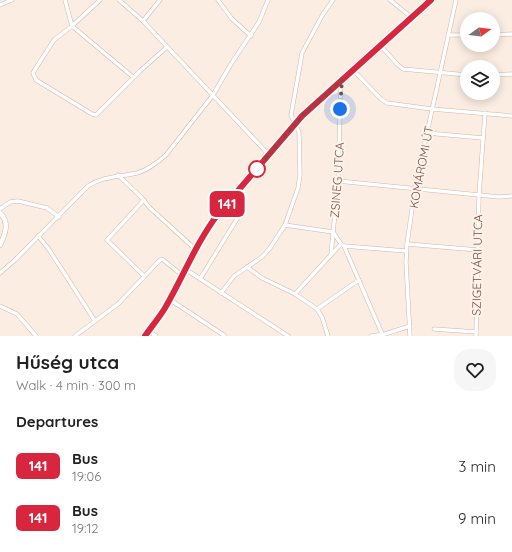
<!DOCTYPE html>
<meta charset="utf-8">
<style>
body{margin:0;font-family:Quicksand,sans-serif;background:#f6f6f6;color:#222;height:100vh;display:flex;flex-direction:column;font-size:15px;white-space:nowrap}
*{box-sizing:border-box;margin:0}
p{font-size:13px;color:#767676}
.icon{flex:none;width:22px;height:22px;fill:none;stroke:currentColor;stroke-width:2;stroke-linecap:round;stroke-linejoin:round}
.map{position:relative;height:336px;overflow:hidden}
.sheet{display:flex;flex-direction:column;background:#fff;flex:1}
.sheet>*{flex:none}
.badge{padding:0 8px;border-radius:6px;font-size:14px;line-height:26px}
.needle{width:26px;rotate:75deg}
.tools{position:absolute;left:460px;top:12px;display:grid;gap:8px}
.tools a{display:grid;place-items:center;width:40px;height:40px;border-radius:50%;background:#fff;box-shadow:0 2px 10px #0003;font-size:20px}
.you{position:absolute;width:20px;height:20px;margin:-10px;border:3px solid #fff;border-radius:50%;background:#1a73e8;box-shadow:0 0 0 6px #1a73e833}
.map>.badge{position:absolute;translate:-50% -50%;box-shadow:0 0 0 2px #fff}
h2{padding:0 16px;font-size:15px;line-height:36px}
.round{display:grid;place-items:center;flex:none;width:42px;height:42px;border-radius:16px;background:#f6f6f6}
.headline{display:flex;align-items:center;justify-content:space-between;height:68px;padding:0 16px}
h1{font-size:19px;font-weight:800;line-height:30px}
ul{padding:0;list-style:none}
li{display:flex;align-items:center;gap:12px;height:52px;padding:0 16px}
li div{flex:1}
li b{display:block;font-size:15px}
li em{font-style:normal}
li .badge{min-width:44px;font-weight:700;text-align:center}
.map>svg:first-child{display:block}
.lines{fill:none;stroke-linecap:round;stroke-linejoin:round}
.minor-casing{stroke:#cfb5ac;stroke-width:4.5}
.tertiary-casing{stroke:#cfb5ac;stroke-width:5.5}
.minor{stroke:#fff;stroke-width:3.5}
.tertiary{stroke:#fff;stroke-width:4.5}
.line-casing{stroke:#fff;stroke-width:9}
.line{stroke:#d7263d;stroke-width:6}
.walk{stroke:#735149;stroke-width:4;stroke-dasharray:0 7.2}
.stop-dot{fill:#fff;stroke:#d7263d;stroke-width:2}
.labels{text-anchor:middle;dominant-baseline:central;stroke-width:4;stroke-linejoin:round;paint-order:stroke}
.street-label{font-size:12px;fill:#735149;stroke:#fff2e8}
</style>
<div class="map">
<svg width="512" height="336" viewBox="0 0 512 336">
<rect width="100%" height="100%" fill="#fcede2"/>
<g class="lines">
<defs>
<g id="minor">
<polyline points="65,0 72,26 133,77"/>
<polyline points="100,0 72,26 54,40 34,71 33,73 36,80 92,114 96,115 140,71 167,47"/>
<polyline points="119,0 143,21 270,156"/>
<polyline points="218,0 232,19 251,36"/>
<polyline points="390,0 411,17"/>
<polyline points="0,5 12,0"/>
<polyline points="143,21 160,0"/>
<polyline points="448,35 467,35"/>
<polyline points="493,35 512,34"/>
<polyline points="380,45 398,65 403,69 467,75"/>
<polyline points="353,70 381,99 387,103 432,109 512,116"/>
<polyline points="493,75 512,74"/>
<polyline points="427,133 483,138"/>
<polyline points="118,175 142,198 149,207 195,249"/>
<polyline points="338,181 479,195 499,197 512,196"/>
<polyline points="0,209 10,202 18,201 47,208 59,217"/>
<polyline points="285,225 333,232 341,244 344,246 406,251"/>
<polyline points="38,236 48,248 95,321"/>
<polyline points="407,244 478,250"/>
<polyline points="344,246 383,336"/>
<polyline points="331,254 338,181 341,80"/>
<polyline points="247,267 262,278 295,294 317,309 322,317 328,336"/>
<polyline points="185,269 288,336"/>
<path d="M0,273L15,260L88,186C103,176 120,177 137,173C148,170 157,163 166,155L213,95L231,64L259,22L268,0"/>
<polyline points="144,276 107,240 144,200"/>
<polyline points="200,279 240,214 242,205 237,193"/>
<polyline points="221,293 234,276 262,257 270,248 285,225 298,188 300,175 299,132 291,115 300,65 302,53 323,14 333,0"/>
<polyline points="295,294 341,244"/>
<polyline points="169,299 225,336"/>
<polyline points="0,306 17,314 36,336"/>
<polyline points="317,309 359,280"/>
<polyline points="434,329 476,332"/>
<polyline points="148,331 156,336"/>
<polyline points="75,336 118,304 160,260 162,259 182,275"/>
<polyline points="371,336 385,334 410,326"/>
<polyline points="410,336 406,262 407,244 415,188 456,0"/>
<polyline points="476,336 479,195 485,113"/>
</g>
<g id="tertiary">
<path d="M0,213C10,222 5,235 0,245"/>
<path d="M145,336C151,327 159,318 165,308C183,277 196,243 218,214L302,117L341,80L431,0"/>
</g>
</defs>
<use href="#minor" class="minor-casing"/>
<use href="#tertiary" class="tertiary-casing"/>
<use href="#minor" class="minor"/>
<use href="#tertiary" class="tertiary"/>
</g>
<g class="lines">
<defs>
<path id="line" d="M145,336C151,327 159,318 165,308C183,277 196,243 218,214L302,116L431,0"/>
</defs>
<use href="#line" class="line-casing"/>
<use href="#line" class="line"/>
<polyline class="walk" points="257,169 302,116 342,80 340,109"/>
</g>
<circle class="stop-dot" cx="257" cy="169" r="8"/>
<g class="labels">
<g class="street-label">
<text transform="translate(421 167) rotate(-79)">KOMÁROMI ÚT</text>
<text transform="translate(337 180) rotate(-86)">ZSINEG UTCA</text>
<text transform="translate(477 265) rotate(-89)">SZIGETVÁRI UTCA</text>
</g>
</g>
</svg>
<div class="tools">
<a><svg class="needle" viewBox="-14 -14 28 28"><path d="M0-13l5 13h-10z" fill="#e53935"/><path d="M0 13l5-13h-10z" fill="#767676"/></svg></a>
<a><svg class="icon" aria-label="layers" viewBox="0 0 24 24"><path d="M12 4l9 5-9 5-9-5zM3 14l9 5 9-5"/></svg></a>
</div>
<div class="you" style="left:340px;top:109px"></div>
<b class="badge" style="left:227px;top:204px;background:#d7263d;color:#fff">141</b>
</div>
<section class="sheet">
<div class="headline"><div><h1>Hűség utca</h1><p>Walk · 4 min · 300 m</p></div><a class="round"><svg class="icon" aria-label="heart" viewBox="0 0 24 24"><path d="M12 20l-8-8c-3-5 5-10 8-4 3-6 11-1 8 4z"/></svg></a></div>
<h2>Departures</h2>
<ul>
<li><span class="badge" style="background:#d7263d;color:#fff">141</span><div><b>Bus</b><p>19:06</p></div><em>3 min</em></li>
<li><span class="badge" style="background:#d7263d;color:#fff">141</span><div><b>Bus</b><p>19:12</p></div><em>9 min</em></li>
</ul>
</section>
